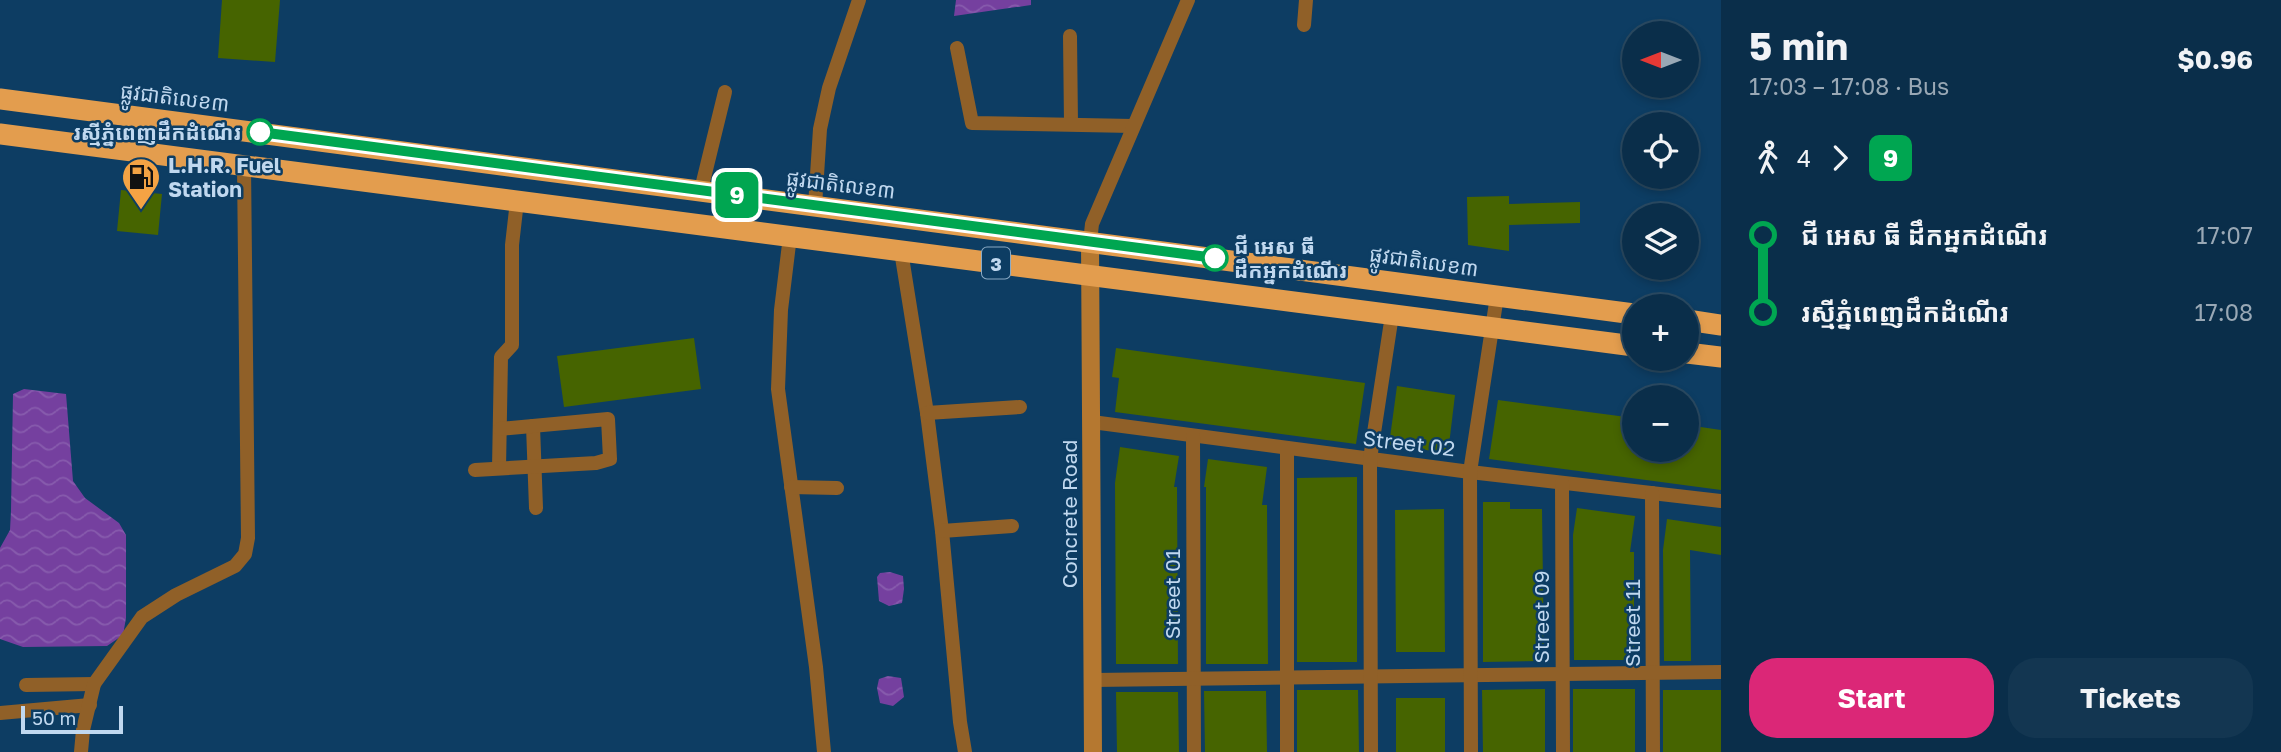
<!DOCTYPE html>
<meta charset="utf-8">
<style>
body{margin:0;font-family:"Golos Text","Noto Sans Khmer",sans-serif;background:#133651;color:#f1f3f6;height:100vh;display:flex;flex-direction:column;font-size:26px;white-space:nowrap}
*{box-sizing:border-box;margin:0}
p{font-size:23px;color:#99a8b5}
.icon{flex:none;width:38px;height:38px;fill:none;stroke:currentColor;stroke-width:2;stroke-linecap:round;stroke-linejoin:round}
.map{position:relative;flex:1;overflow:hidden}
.details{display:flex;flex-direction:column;background:#0a2e4a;width:560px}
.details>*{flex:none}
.badge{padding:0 14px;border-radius:10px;font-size:24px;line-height:46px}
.needle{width:46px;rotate:270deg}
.controls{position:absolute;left:1622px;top:21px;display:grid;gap:14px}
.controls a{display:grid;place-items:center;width:77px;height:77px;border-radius:50%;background:#0a2e4a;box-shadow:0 4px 10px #0003,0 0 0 2px #2a4a62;font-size:35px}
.scale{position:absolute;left:21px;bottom:18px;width:102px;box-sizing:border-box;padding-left:7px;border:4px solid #c0d8ef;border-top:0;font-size:19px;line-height:24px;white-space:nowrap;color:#c0d8ef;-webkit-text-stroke:5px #0d3d63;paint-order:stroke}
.map>.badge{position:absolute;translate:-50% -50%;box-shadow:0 0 0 4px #fff}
.legs{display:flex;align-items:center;gap:10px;height:77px;padding:0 28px;font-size:23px}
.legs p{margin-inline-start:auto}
.overview{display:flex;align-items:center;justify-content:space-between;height:119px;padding:0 28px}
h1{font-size:38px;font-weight:700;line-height:52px}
.primary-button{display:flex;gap:14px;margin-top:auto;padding:14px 28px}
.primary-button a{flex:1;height:80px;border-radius:28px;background:#db2777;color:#fff;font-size:28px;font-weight:700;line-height:80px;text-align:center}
.primary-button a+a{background:#133651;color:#f1f3f6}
ul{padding:0 28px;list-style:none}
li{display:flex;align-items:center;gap:24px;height:77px;font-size:26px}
li i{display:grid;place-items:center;width:10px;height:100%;margin:0 9px;background:currentColor}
li i::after{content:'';width:18px;height:18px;margin:-9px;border:5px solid;border-radius:50%;background:#0a2e4a}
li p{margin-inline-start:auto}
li:first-child i{background:linear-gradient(#0000 50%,currentColor 0)}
li:last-child i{background:linear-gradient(currentColor 50%,#0000 0)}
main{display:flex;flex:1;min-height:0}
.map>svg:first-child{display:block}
.water{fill:url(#water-waves)}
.building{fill:#466400}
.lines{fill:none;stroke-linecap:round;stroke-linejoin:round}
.street{stroke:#906028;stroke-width:14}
.secondary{stroke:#b57830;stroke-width:18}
.highway{stroke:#e39d4e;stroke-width:21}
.line-1-casing{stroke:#fff;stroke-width:16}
.line-1{stroke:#00a651;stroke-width:10}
.stop-1-dot{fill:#fff;stroke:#00a651;stroke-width:3.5}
.labels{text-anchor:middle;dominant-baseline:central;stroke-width:5;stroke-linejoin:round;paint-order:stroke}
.shield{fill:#0d3d63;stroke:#8aaac5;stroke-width:2}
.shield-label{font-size:19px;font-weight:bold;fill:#c0d8ef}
.street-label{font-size:21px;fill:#c0d8ef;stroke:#0d3d63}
.stop-label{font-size:21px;font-weight:bold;fill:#c0d8ef;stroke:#0d3d63;text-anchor:end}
.poi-label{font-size:21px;font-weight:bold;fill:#c0d8ef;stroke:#0d3d63;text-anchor:start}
</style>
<main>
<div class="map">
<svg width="1721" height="752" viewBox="0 0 1721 752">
<defs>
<pattern id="water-waves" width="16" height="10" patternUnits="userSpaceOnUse" patternTransform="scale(1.75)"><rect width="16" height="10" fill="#75409f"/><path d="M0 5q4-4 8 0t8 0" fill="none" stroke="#875bad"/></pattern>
</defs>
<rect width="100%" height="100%" fill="#0d3d63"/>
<g class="water">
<polygon points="956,0 1031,0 1031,5 954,16"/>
<polygon points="24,389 66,394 73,481 85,498 119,523 126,535 126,618 123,635 107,646 23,647 0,639 0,548 10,530 11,511 13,394"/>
<polygon points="890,572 903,576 904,589 902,603 889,606 879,601 877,577 880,573"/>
<polygon points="888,676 901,678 904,697 893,706 880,703 877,688 879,679"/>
</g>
<g class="building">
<polygon points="222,0 280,0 275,62 218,58"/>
<polygon points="121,190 162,194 158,235 117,231"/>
<polygon points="1509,196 1509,204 1580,202 1580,223 1509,225 1509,251 1468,245 1467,197"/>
<polygon points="694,338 701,389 564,407 557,356"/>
<polygon points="1116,348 1365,383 1356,444 1115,412 1119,378 1112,377"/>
<polygon points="1397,386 1455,395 1448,453 1389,445"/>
<polygon points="1498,400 1634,418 1634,450 1687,450 1687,425 1721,430 1721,490 1489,459"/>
<polygon points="1120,447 1179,456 1174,487 1177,487 1178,664 1116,664 1115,483"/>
<polygon points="1208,459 1267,467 1262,505 1267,505 1268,664 1206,664 1206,487 1204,487"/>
<polygon points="1357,477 1357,662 1297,662 1297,478"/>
<polygon points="1483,502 1510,502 1510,509 1542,509 1544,661 1483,662"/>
<polygon points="1577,508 1635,516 1630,552 1634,552 1634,660 1574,660 1573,535"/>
<polygon points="1444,509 1445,652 1396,652 1395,510"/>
<polygon points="1667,519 1721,527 1721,555 1690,550 1691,661 1664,661 1663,550"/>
<polygon points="1545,689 1545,752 1483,752 1482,690"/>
<rect x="1573" y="689" width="62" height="63"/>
<polygon points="1297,690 1358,690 1359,752 1297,752"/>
<rect x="1663" y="690" width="58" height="62"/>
<polygon points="1204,691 1266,691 1267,752 1205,752"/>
<polygon points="1116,692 1178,692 1179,752 1117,752"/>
<rect x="1396" y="698" width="49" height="54"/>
</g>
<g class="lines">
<g class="street">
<polyline points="1304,25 1306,0"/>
<polyline points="1070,36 1071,124"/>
<polyline points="957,48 972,123 1133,126"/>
<polyline points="701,190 725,92"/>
<polyline points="815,206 820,129 829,88 859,0"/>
<polyline points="790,236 781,310 778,389 816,667 824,752"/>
<polyline points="1090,242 1092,224 1188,0"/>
<polyline points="901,251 927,413 942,531 960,722 965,752"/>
<polyline points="927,413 1020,407"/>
<polyline points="1092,422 1470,472 1721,501"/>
<polyline points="533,426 536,508"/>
<polyline points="1193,436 1194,752"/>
<polyline points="499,468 501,357 512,345 512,245 517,201"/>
<polyline points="475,470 596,463 610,459 608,419 500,429"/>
<polyline points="1562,483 1563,752"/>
<polyline points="791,487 837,488"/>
<polyline points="1652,493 1653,752"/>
<polyline points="942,531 1012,526"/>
<polyline points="1093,680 1721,672"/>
<polyline points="26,685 94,684"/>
<polyline points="0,713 90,705"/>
<polyline points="81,752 83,730 94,684 142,617 176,595 235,566 245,554 248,538 244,166"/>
<polyline points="1287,752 1287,448"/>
<polyline points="1371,752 1370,459 1392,315"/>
<polyline points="1471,752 1470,472 1497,296"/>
</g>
<polyline class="secondary" points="1090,242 1093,752"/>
<g class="highway">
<polyline points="0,99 1634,314"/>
<polyline points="0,134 1634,346"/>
<polyline points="1687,320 1721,325"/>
<polyline points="1687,353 1721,357"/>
</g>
</g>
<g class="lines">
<defs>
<polyline id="line-1" points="260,132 1215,258"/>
</defs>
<use href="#line-1" class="line-1-casing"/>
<use href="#line-1" class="line-1"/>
</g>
<defs>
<symbol id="fuel-pin" viewBox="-11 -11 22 30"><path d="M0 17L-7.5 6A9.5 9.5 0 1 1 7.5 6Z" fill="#f4a344" stroke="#0d3d63"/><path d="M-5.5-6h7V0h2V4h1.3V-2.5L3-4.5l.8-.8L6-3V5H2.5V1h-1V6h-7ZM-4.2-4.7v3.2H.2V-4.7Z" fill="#111"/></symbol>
</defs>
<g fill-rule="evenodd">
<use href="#fuel-pin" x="119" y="155" width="44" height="60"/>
</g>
<g class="stop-1-dot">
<circle cx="260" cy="132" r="12"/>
<circle cx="1215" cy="258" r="12"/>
</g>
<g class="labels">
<rect class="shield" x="982" y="247.5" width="28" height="31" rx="5"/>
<g class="shield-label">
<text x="996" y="263">3</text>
</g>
<g class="street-label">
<text transform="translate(175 97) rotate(7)">ផ្លូវជាតិលេខ៣</text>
<text transform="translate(841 184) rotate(7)">ផ្លូវជាតិលេខ៣</text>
<text transform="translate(1424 261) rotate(8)">ផ្លូវជាតិលេខ៣</text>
<text transform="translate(1409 443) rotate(7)">Street 02</text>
<text transform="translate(1069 514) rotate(-90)">Concrete Road</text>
<text transform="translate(1172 594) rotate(-90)">Street 01</text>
<text transform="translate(1541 617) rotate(-90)">Street 09</text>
<text transform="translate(1632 623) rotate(-90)">Street 11</text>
</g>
<g class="stop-label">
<text x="241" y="132">រស្មីភ្នំពេញដឹកដំណើរ</text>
<text x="1234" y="246" text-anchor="start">ជី អេស ធី<tspan x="1234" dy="24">ដឹកអ្នកដំណើរ</tspan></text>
</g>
<g class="poi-label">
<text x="168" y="165">L.H.R. Fuel<tspan x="168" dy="24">Station</tspan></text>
</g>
</g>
</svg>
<div class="controls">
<a><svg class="needle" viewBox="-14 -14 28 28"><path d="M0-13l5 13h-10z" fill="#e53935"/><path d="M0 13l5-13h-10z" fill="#99a8b5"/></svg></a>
<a><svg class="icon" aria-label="locate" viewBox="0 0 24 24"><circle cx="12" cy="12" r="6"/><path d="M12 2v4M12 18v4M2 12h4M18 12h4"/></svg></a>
<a><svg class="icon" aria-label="layers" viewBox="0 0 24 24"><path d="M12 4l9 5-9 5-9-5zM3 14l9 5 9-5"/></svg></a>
<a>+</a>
<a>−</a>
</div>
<div class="scale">50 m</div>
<b class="badge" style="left:737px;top:195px;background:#00a651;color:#fff">9</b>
</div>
<section class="details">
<div class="overview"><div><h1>5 min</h1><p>17:03 – 17:08 · Bus</p></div><b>$0.96</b></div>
<div class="legs"><svg class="icon" aria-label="walk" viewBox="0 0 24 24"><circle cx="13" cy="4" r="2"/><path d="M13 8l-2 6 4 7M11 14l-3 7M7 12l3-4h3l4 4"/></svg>4<svg class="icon" aria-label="forward" viewBox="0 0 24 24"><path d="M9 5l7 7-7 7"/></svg><b class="badge" style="background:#00a651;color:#fff">9</b></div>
<ul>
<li><i style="color:#00a651"></i><b>ជី អេស ធី ដឹកអ្នកដំណើរ</b><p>17:07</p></li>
<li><i style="color:#00a651"></i><b>រស្មីភ្នំពេញដឹកដំណើរ</b><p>17:08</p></li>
</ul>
<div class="primary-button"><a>Start</a><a>Tickets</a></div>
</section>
</main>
